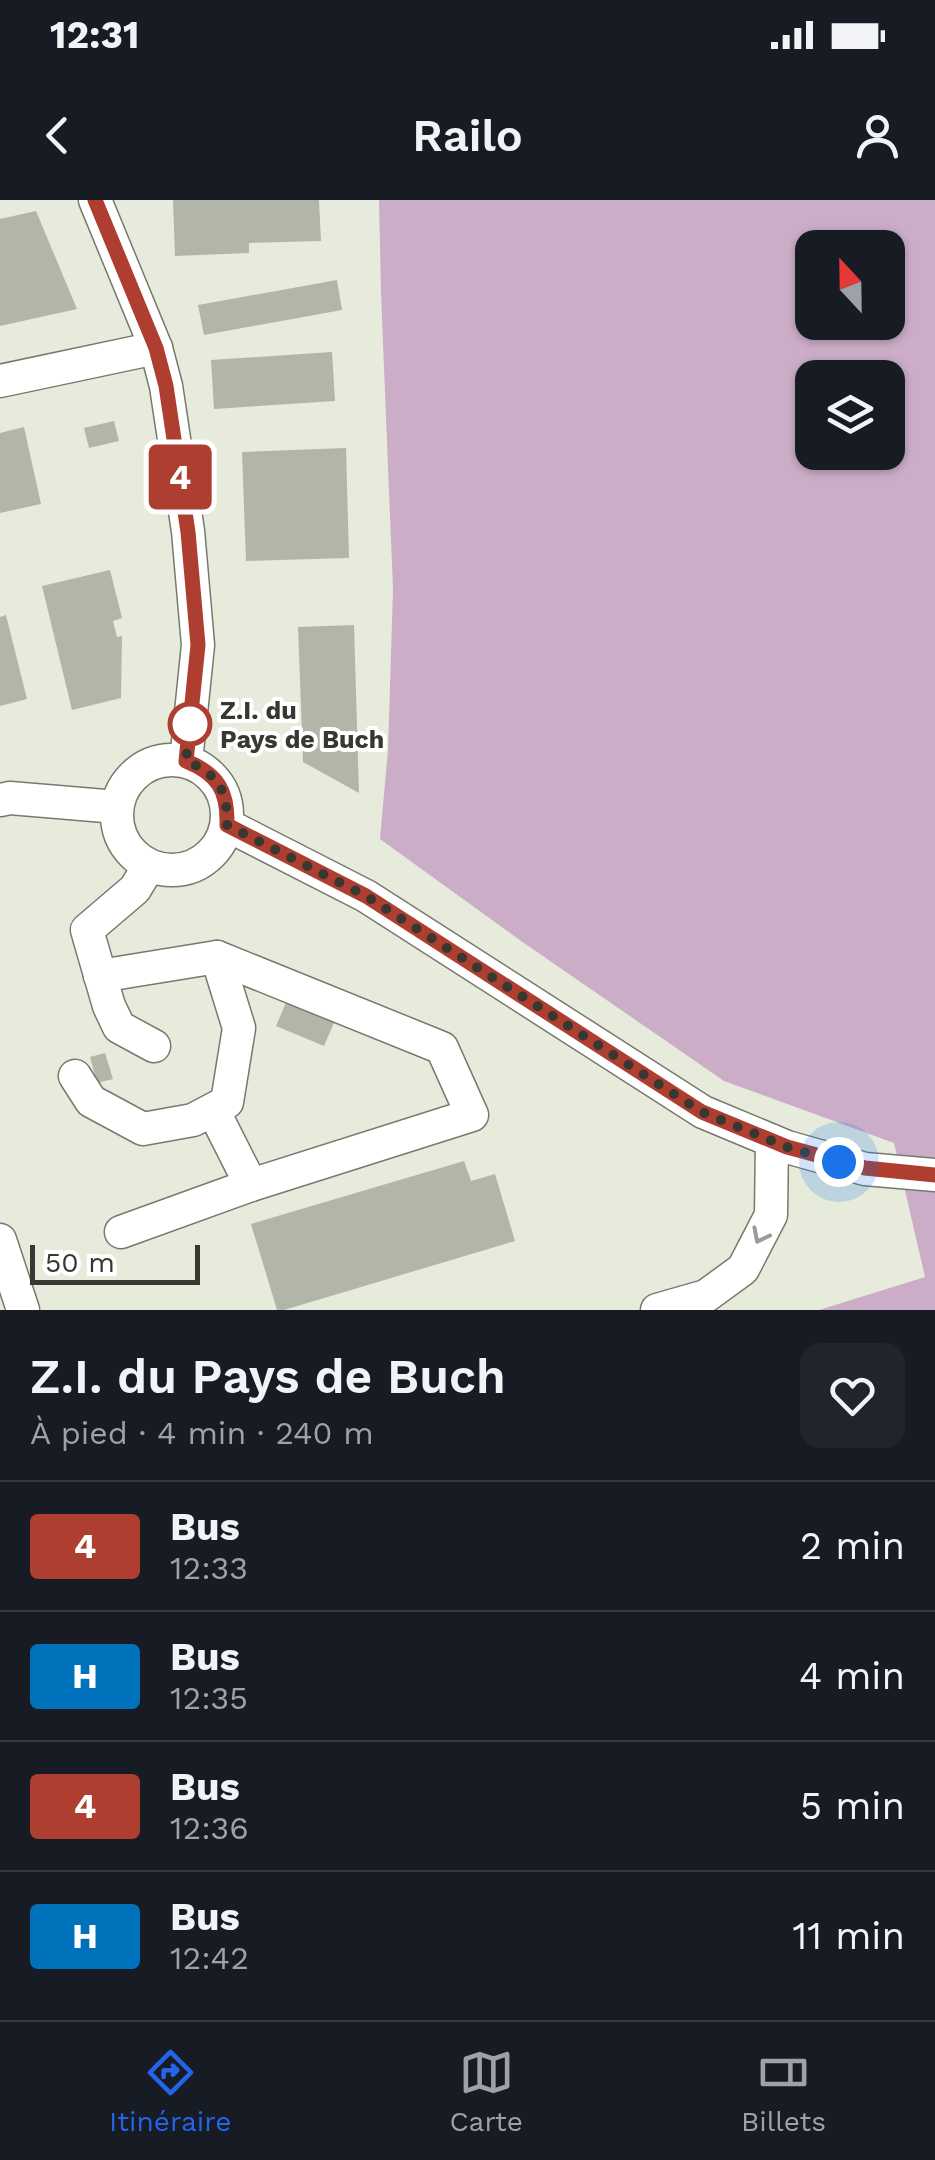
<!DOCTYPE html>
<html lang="fr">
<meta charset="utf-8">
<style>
body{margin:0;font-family:"Work Sans",sans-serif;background:#20242c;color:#f1f3f6;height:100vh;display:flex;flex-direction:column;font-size:38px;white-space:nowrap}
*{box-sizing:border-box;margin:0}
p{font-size:32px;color:#9ea1a6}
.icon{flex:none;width:55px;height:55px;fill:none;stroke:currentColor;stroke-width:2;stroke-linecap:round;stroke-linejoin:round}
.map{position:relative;height:1110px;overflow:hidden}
.sheet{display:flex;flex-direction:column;background:#171b24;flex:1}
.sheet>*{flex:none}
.badge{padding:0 20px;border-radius:8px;font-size:35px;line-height:65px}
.needle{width:65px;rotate:338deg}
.tools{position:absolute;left:795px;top:30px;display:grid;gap:20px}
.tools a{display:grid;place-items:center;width:110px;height:110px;border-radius:20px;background:#171b24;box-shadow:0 2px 8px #0004;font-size:50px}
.scale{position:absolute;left:30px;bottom:25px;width:170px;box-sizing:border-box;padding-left:10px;border:5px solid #373832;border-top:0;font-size:28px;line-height:35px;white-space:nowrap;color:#373832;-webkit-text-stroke:8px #fff;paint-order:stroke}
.you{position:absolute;width:50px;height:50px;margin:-25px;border:8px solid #fff;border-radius:50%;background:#1a73e8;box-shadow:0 0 0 15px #1a73e833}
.map>.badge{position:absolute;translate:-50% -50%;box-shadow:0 0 0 5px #fff}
.round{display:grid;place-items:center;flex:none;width:105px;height:105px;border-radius:20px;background:#20242c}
.headline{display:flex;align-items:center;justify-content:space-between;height:170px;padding:0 30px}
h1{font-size:48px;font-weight:600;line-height:75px}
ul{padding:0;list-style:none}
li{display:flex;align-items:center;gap:30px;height:130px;padding:0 30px;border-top:2px solid #363941}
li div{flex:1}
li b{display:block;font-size:38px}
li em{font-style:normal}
li .badge{min-width:110px;font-weight:700;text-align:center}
.status{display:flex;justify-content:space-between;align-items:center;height:70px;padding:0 50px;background:#171b24;direction:ltr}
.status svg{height:28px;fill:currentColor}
header{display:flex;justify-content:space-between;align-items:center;height:130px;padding:0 30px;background:#171b24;font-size:45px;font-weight:600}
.tabs{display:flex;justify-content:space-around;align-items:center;height:140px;border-top:2px solid #363941;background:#171b24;font-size:28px;color:#9ea1a6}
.tabs a{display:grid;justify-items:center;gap:5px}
.tabs .active{color:#2563eb}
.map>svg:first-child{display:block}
.green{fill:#cbadc8;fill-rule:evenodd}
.building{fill:#b2b6a8}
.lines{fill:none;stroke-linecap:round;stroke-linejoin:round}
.minor-casing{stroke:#767a6c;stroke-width:35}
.minor{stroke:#fff;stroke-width:32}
.oneway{stroke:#9b9c98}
.line-casing{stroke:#fff;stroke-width:22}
.line{stroke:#ae3e2f;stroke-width:15}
.walk{stroke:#373832;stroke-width:10;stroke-dasharray:0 18}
.stop-dot{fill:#fff;stroke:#ae3e2f;stroke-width:5}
.labels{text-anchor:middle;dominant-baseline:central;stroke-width:8;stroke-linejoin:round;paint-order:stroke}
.stop-label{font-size:25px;font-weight:bold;fill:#373832;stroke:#fff;text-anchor:start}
</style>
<div class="status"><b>12:31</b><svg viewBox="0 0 49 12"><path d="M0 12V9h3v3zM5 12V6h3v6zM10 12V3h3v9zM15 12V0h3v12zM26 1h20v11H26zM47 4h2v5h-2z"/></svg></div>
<header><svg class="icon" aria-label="back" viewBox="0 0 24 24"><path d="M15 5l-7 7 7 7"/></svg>Railo<svg class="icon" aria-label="person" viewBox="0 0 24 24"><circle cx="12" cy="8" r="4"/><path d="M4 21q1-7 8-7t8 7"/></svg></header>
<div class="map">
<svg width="935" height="1110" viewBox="0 0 935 1110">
<rect width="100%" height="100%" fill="#e7ebdc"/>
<path class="green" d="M379,0H935V1110H819L925,1077L894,943L724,881L524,743L380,639L388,550L393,389L381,94ZM812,48H888V122H812ZM812,178H888V252H812Z"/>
<g class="building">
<polygon points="173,0 319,0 321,41 249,43 249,53 175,56"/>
<polygon points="36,11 77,109 0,126 0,19"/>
<polygon points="337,80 342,110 204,135 198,105"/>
<polygon points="332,152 335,201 214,209 211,160"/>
<polygon points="114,221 119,241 89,248 84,228"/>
<polygon points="24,227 41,304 0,313 0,233"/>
<polygon points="346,248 349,358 246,361 242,252"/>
<polygon points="110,370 122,418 113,421 117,437 122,436 121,498 72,510 42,386"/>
<polygon points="6,415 27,499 0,506 0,417"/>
<polygon points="354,425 359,593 303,562 298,427"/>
<polygon points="288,798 336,818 324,846 276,826"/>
<polygon points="105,853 113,879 97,883 90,857"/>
<polygon points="464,961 471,981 495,974 515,1041 284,1110 277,1110 251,1024"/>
</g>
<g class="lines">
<defs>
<g id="minor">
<polyline points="95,0 156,148 166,186 188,331 198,445 186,561"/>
<polyline points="0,181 156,148"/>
<circle cx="172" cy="615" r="55"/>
<polyline points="0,600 10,598 117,607"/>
<polyline points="227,625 366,696 703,912 787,947 865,969 935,975"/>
<polyline points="149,666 135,689 87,730 109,806 119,827 154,846"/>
<polyline points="75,876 91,901 143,929 193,920 227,902 239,828 217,757 100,776"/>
<polyline points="213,910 251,985 472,915 442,848 217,757"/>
<polyline points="121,1032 251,985"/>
<polyline points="0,1040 23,1110"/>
<polyline points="657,1110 706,1096 743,1069 771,1015 772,941"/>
</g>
</defs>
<use href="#minor" class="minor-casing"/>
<use href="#minor" class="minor"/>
</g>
<defs><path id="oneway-chevron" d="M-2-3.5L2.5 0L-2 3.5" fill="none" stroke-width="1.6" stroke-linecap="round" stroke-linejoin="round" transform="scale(2.5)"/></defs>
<use class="oneway" href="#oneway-chevron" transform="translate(760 1036) rotate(117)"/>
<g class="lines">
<defs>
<path id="line" d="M95,0L156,148L166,186L188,332L198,445L186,561C218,574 228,591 227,625L366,696L702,912L787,947L865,968L935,975"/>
</defs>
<use href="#line" class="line-casing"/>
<use href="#line" class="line"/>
<path class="walk" d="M190,524V521L186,561C218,574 228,591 227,625L366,696L702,912L787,947L839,962"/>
</g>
<circle class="stop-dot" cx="190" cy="524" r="20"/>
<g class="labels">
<g class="stop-label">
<text x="220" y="510">Z.I. du<tspan x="220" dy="29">Pays de Buch</tspan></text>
</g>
</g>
</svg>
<div class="tools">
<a><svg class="needle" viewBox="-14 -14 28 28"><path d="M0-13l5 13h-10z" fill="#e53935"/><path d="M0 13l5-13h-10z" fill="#9ea1a6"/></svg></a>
<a><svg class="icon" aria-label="layers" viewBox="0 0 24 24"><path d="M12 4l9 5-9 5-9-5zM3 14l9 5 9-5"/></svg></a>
</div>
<div class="scale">50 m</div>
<div class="you" style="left:839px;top:962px"></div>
<b class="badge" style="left:180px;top:277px;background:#ae3e2f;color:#fff">4</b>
</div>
<section class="sheet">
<div class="headline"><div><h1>Z.I. du Pays de Buch</h1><p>À pied · 4 min · 240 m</p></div><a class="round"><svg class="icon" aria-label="heart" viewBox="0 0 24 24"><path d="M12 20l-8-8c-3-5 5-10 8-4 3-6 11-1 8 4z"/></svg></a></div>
<ul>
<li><span class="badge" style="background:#ae3e2f;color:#fff">4</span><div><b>Bus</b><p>12:33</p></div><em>2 min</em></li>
<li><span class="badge" style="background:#0072bc;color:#fff">H</span><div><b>Bus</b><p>12:35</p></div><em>4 min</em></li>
<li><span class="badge" style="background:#ae3e2f;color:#fff">4</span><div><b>Bus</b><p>12:36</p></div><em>5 min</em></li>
<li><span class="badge" style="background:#0072bc;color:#fff">H</span><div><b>Bus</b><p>12:42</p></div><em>11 min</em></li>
</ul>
</section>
<nav class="tabs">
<a class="active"><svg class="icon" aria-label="directions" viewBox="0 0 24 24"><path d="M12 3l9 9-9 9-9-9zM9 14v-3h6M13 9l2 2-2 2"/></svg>Itinéraire</a>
<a><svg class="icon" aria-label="map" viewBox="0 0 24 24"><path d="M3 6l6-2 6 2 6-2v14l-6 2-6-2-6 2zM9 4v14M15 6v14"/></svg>Carte</a>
<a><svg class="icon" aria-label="tickets" viewBox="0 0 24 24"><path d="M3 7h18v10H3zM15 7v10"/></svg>Billets</a>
</nav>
